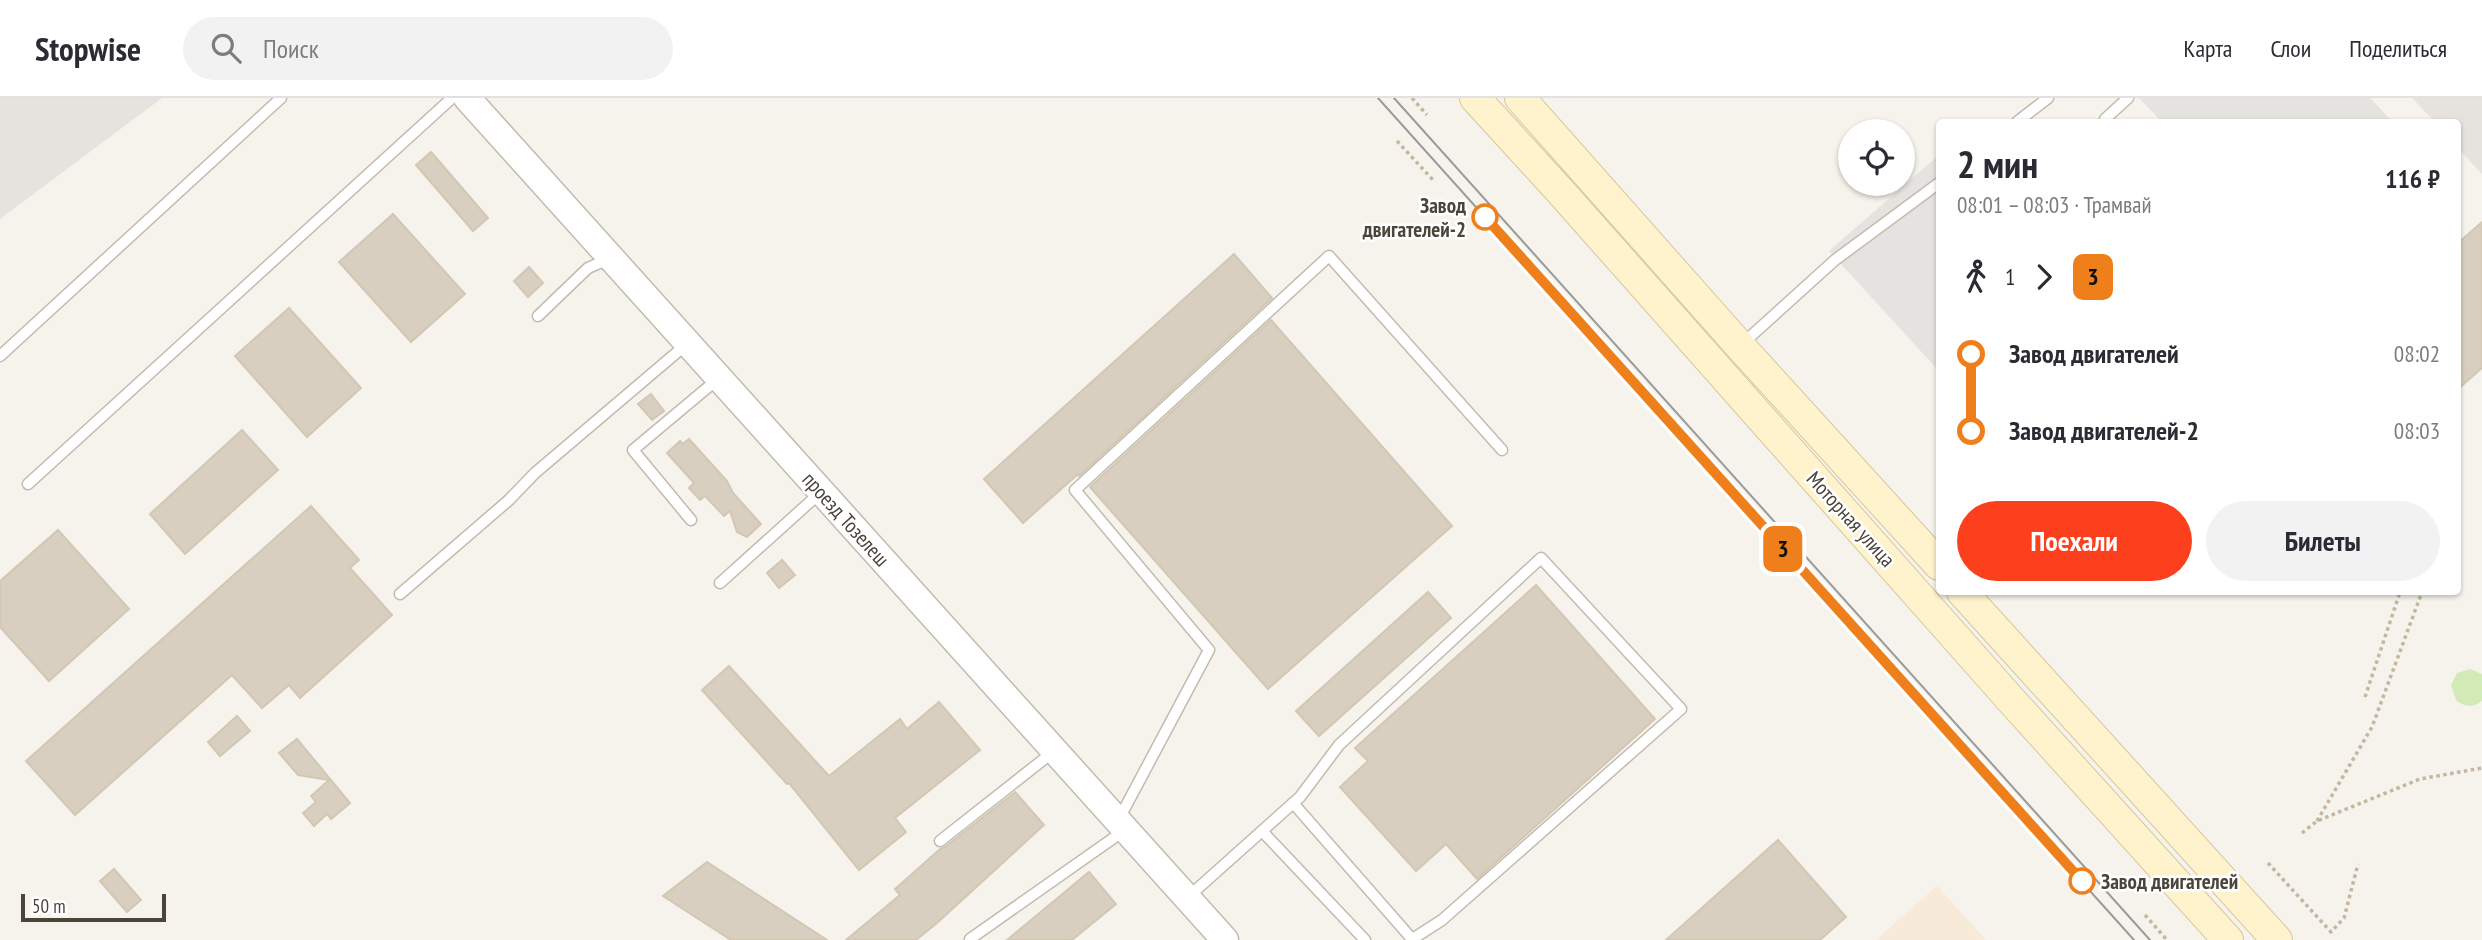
<!DOCTYPE html>
<html lang="ru">
<meta charset="utf-8">
<style>
body{margin:0;font-family:"PT Sans Narrow",sans-serif;background:#f2f2f3;color:#2b2b33;height:100vh;display:flex;flex-direction:column;font-size:26px;white-space:nowrap}
*{box-sizing:border-box;margin:0}
p{font-size:23px;color:#7c7c81}
.icon{flex:none;width:38px;height:38px;fill:none;stroke:currentColor;stroke-width:2;stroke-linecap:round;stroke-linejoin:round}
.map{position:relative;flex:1;overflow:hidden}
.panel{position:absolute;left:1936px;top:21px;width:525px;height:476px;display:flex;flex-direction:column;background:#fff;border-radius:7px;box-shadow:0 2px 5px #0004}
.panel>*{flex:none}
.badge{padding:0 14px;border-radius:10px;font-size:24px;line-height:46px}
.buttons{position:absolute;left:1838px;top:21px;display:grid;gap:14px}
.buttons a{display:grid;place-items:center;width:77px;height:77px;border-radius:50%;background:#fff;box-shadow:0 2px 5px #0004;font-size:35px}
.scale{position:absolute;left:21px;bottom:18px;width:145px;box-sizing:border-box;padding-left:7px;border:4px solid #4b4439;border-top:0;font-size:19px;line-height:24px;white-space:nowrap;color:#4b4439;-webkit-text-stroke:5px #fff;paint-order:stroke}
.map>.badge{position:absolute;translate:-50% -50%;box-shadow:0 0 0 4px #fff}
.legs{display:flex;align-items:center;gap:10px;height:77px;padding:0 21px;font-size:23px}
.legs p{margin-inline-start:auto}
.headline{display:flex;align-items:center;justify-content:space-between;height:119px;padding:0 21px}
h1{font-size:38px;font-weight:700;line-height:52px}
.button{display:flex;gap:14px;margin-top:auto;padding:14px 21px}
.button a{flex:1;height:80px;border-radius:42px;background:#fc3f1d;color:#fff;font-size:28px;font-weight:700;line-height:80px;text-align:center}
.button a+a{background:#f2f2f3;color:#2b2b33}
ul{padding:0 21px;list-style:none}
li{display:flex;align-items:center;gap:24px;height:77px;font-size:26px}
li i{display:grid;place-items:center;width:10px;height:100%;margin:0 9px;background:currentColor}
li i::after{content:'';width:18px;height:18px;margin:-9px;border:5px solid;border-radius:50%;background:#fff}
li p{margin-inline-start:auto}
li:first-child i{background:linear-gradient(#0000 50%,currentColor 0)}
li:last-child i{background:linear-gradient(currentColor 50%,#0000 0)}
header{display:flex;align-items:center;gap:42px;box-sizing:border-box;height:98px;padding:0 35px;background:#fff;border-bottom:2px solid #e1e1e2}
header strong{font-size:33px}
nav{display:flex;gap:38px;margin-inline-start:auto;font-size:24px}
.search{width:490px;height:63px;background:#f2f2f3;display:flex;align-items:center;gap:18px;box-sizing:border-box;padding:0 24px;border-radius:38px;color:#7c7c81;font-size:26px}
.map>svg:first-child{display:block}
.commercial{fill:#f7ead8}
.industrial{fill:#e6e2dd}
.green{fill:#d2eab5}
.parking{fill:#e5e3e0}
.building{fill:#d8cfc1;stroke:#d3c7b4;stroke-width:2}
.lines{fill:none;stroke-linecap:round;stroke-linejoin:round}
.service-casing{stroke:#c2bbae;stroke-width:13}
.tertiary-casing{stroke:#c2bbae;stroke-width:29}
.secondary-casing{stroke:#d6c79b;stroke-width:32}
.path{stroke:#c4b79f;stroke-width:3.5;stroke-dasharray:3.5 3.5;stroke-linecap:butt}
.service{stroke:#fff;stroke-width:10}
.tertiary{stroke:#fff;stroke-width:26}
.secondary{stroke:#fff3cd;stroke-width:30}
.tram{stroke:#9a9a9a;stroke-width:2}
.line-1-casing{stroke:#fff;stroke-width:16}
.line-1{stroke:#ef7f1b;stroke-width:10}
.stop-1-dot{fill:#fff;stroke:#ef7f1b;stroke-width:3.5}
.labels{text-anchor:middle;dominant-baseline:central;stroke-width:5;stroke-linejoin:round;paint-order:stroke}
.stop-label{font-size:21px;font-weight:bold;fill:#4b4439;stroke:#fff;text-anchor:end}
.street-label{font-size:21px;fill:#4b4439;stroke:#fff}
</style>
<header>
<strong>Stopwise</strong>
<div class="search"><svg class="icon" aria-label="search" viewBox="0 0 24 24"><circle cx="10" cy="10" r="6"/><path d="M15 15l6 6"/></svg>Поиск</div>
<nav><a>Карта</a><a>Слои</a><a>Поделиться</a></nav>
</header>
<div class="map">
<svg width="2482" height="842" viewBox="0 0 2482 842">
<rect width="100%" height="100%" fill="#f6f3ec"/>
<polygon class="commercial" points="1937,788 1986,842 1876,842"/>
<g class="industrial">
<polygon points="0,0 162,0 0,121"/>
<polygon points="2412,0 2482,0 2482,76 2457,49 2457,24 2435,24"/>
</g>
<path class="green" d="M2470,571L2482,576V603C2473,610 2464,609 2456,602L2451,587L2457,575Z"/>
<g class="parking">
<polygon points="2139,0 2370,0 2393,24 2162,24"/>
<polygon points="1939,57 1939,273 1829,153"/>
</g>
<g class="building">
<polygon points="431,54 488,120 473,133 416,67"/>
<polygon points="393,116 465,196 411,244 339,164"/>
<polygon points="2482,124 2482,270 2457,292 2457,146"/>
<polygon points="1234,156 1272,200 1079,378 1078,376 1023,425 984,381"/>
<polygon points="529,169 543,185 528,199 514,183"/>
<polygon points="289,210 361,290 307,339 235,258"/>
<polygon points="1271,222 1452,428 1268,591 1090,389"/>
<polygon points="651,296 664,313 652,322 638,306"/>
<polygon points="242,332 278,372 185,456 150,416"/>
<polygon points="689,341 727,383 733,395 761,426 747,439 737,434 730,413 724,418 705,398 700,402 689,390 694,385 667,355 680,343 683,346"/>
<polygon points="311,408 359,462 350,470 392,517 300,600 289,587 262,610 232,577 75,717 26,663"/>
<polygon points="58,432 129,511 49,583 0,529 0,483"/>
<polygon points="782,462 795,477 779,490 767,475"/>
<polygon points="1536,487 1655,621 1477,781 1446,746 1416,773 1340,689 1368,663 1355,650"/>
<polygon points="1428,494 1451,520 1319,638 1296,613"/>
<polygon points="729,568 829,678 900,621 907,631 939,604 980,652 895,720 906,734 859,772 789,685 787,686 702,592"/>
<polygon points="237,618 250,633 220,658 208,644"/>
<polygon points="297,641 350,705 331,721 327,716 314,728 303,715 316,704 311,698 329,682 298,677 279,655"/>
<polygon points="1015,694 1044,727 937,825 916,842 846,842 900,797 895,791 940,751 945,749"/>
<polygon points="1778,742 1846,819 1820,842 1666,842"/>
<polygon points="707,764 827,842 731,842 663,798"/>
<polygon points="114,771 141,802 127,814 100,783"/>
<polygon points="1089,774 1116,806 1072,842 1007,842"/>
</g>
<g class="lines">
<defs>
<g id="service">
<polyline points="2105,21 2128,0"/>
<polyline points="2017,24 2048,0"/>
<polyline points="538,218 588,170 611,160"/>
<polyline points="1741,247 1835,162 1939,85"/>
<polyline points="0,258 281,0"/>
<polyline points="28,386 452,0"/>
<polyline points="691,422 633,352 719,280"/>
<polyline points="720,485 821,394"/>
<polyline points="400,496 509,402 535,375 688,245"/>
<polyline points="1293,705 1412,841"/>
<polyline points="1119,721 1209,552 1075,392 1329,158 1502,352"/>
<polyline points="1262,733 1365,842"/>
<polyline points="940,743 1053,654"/>
<polyline points="1187,800 1300,699 1339,647 1541,460 1681,611 1442,822 1411,842"/>
<polyline points="970,841 1125,732"/>
</g>
<polyline id="tertiary" points="467,0 1225,842"/>
<g id="secondary">
<polyline points="1475,0 1560,93 2011,602 2228,842"/>
<polyline points="1520,0 1740,248 1939,467"/>
<polyline points="1962,494 2277,842"/>
</g>
</defs>
<use href="#service" class="service-casing"/>
<use href="#tertiary" class="tertiary-casing"/>
<use href="#secondary" class="secondary-casing"/>
<g class="path">
<polyline points="1412,0 1427,17"/>
<polyline points="1397,43 1433,82"/>
<polyline points="2457,396 2458,393"/>
<polyline points="2365,599 2400,494"/>
<polyline points="2317,723 2372,629 2422,494"/>
<polyline points="2302,735 2317,723 2420,681 2482,670"/>
<polyline points="2268,765 2331,834 2344,820 2358,766"/>
<polyline points="2145,817 2167,842"/>
</g>
<use href="#service" class="service"/>
<use href="#tertiary" class="tertiary"/>
<use href="#secondary" class="secondary"/>
<g class="tram">
<polyline points="1378,0 2134,842"/>
<polyline points="1394,0 2150,842"/>
</g>
</g>
<g class="lines">
<defs>
<polyline id="line-1" points="1485,119 2082,783"/>
</defs>
<use href="#line-1" class="line-1-casing"/>
<use href="#line-1" class="line-1"/>
</g>
<g class="stop-1-dot">
<circle cx="1485" cy="119" r="12"/>
<circle cx="2082" cy="783" r="12"/>
</g>
<g class="labels">
<g class="stop-label">
<text x="1466" y="107">Завод<tspan x="1466" dy="24">двигателей-2</tspan></text>
<text x="2101" y="783" text-anchor="start">Завод двигателей</text>
</g>
<g class="street-label">
<text transform="translate(846 421) rotate(48)">проезд Тозелеш</text>
<text transform="translate(1851 421) rotate(48)">Моторная улица</text>
</g>
</g>
</svg>
<div class="buttons">
<a><svg class="icon" aria-label="locate" viewBox="0 0 24 24"><circle cx="12" cy="12" r="6"/><path d="M12 2v4M12 18v4M2 12h4M18 12h4"/></svg></a>
</div>
<div class="scale">50 m</div>
<b class="badge" style="left:1783px;top:451px;background:#ef7f1b;color:#111">3</b>
<section class="panel">
<div class="headline"><div><h1>2 мин</h1><p>08:01 – 08:03 · Трамвай</p></div><b>116 ₽</b></div>
<div class="legs"><svg class="icon" aria-label="walk" viewBox="0 0 24 24"><circle cx="13" cy="4" r="2"/><path d="M13 8l-2 6 4 7M11 14l-3 7M7 12l3-4h3l4 4"/></svg>1<svg class="icon" aria-label="forward" viewBox="0 0 24 24"><path d="M9 5l7 7-7 7"/></svg><b class="badge" style="background:#ef7f1b;color:#111">3</b></div>
<ul>
<li><i style="color:#ef7f1b"></i><b>Завод двигателей</b><p>08:02</p></li>
<li><i style="color:#ef7f1b"></i><b>Завод двигателей-2</b><p>08:03</p></li>
</ul>
<div class="button"><a>Поехали</a><a>Билеты</a></div>
</section>
</div>
